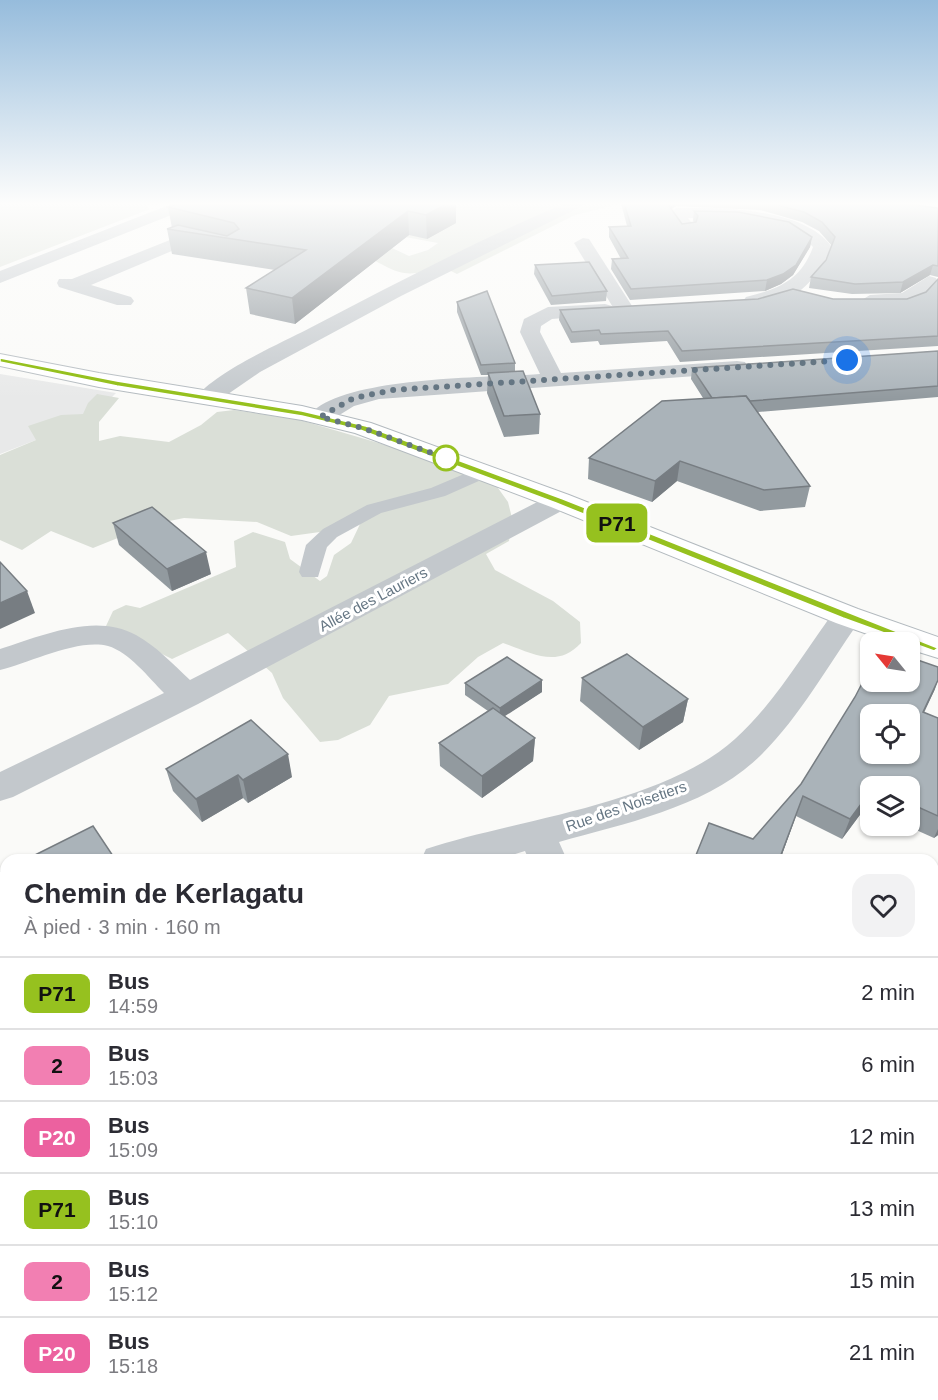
<!DOCTYPE html>
<html lang="fr">
<meta charset="utf-8">
<style>
body{margin:0;font-family:Arial,sans-serif;background:#f2f2f3;color:#2b2b33;height:100vh;display:flex;flex-direction:column;font-size:22px;white-space:nowrap}
*{box-sizing:border-box;margin:0}
p{font-size:20px;color:#7c7c81}
.icon{flex:none;width:33px;height:33px;fill:none;stroke:currentColor;stroke-width:2;stroke-linecap:round;stroke-linejoin:round}
.map{position:relative;flex:1;overflow:hidden}
.sheet{position:absolute;left:0px;top:854px;width:939px;height:548px;display:flex;flex-direction:column;background:#fff;border-radius:18px 18px 0 0;box-shadow:0 2px 4px #0004}
.sheet>*{flex:none}
.badge{padding:0 12px;border-radius:9px;font-size:21px;line-height:39px}
.needle{width:39px;rotate:300deg}
.tools{position:absolute;left:860px;top:632px;display:grid;gap:12px}
.tools a{display:grid;place-items:center;width:60px;height:60px;border-radius:12px;background:#fff;box-shadow:0 2px 4px #0004;font-size:30px}
.you{position:absolute;width:30px;height:30px;margin:-15px;border:4px solid #fff;border-radius:50%;background:#1a73e8;box-shadow:0 0 0 9px #1a73e833}
.map>.badge{position:absolute;translate:-50% -50%;box-shadow:0 0 0 3px #fff}
.round{display:grid;place-items:center;flex:none;width:63px;height:63px;border-radius:18px;background:#f2f2f3}
.overview{display:flex;align-items:center;justify-content:space-between;height:102px;padding:0 24px}
h1{font-size:28px;font-weight:700;line-height:45px}
ul{padding:0;list-style:none}
li{display:flex;align-items:center;gap:18px;height:72px;padding:0 24px;border-top:2px solid #e1e1e2}
li div{flex:1}
li b{display:block;font-size:22px}
li em{font-style:normal}
li .badge{min-width:66px;font-weight:700;text-align:center}
.map>svg:first-child{display:block}
.built{fill:#e8e9e9}
.green{fill:#dadfd7}
.lines{fill:none;stroke-linecap:round;stroke-linejoin:round}
.secondary-casing{stroke:#b3babf;stroke-width:2}
.lane{fill:#c3c8cc;fill-rule:evenodd}
.street{fill:#c3c8cc;fill-rule:evenodd}
.secondary{fill:#fff;fill-rule:evenodd}
.wall{fill:#929a9f}
.shaded-wall{fill:#777d82}
.building{fill:#aab3b9;stroke:#777d82;stroke-width:1.5;fill-rule:evenodd}
.line{fill:#96c11f;stroke:#fff;stroke-width:1.5}
.walk{stroke:#657683;stroke-width:6;stroke-dasharray:0 10.8}
.stop-dot{fill:#fff;stroke:#96c11f;stroke-width:3}
.labels{text-anchor:middle;dominant-baseline:central;stroke-width:6;stroke-linejoin:round;paint-order:stroke}
.street-label{font-size:15px;fill:#657683;stroke:#fff}
</style>
<div class="map">
<svg width="938" height="1400" viewBox="0 0 938 1400">
<rect width="100%" height="100%" fill="#fafaf8"/>
<polygon class="built" points="0,374 116,393 90,419 0,454"/>
<g class="green">
<polygon points="0,203 162,203 147,206 150,209 0,267"/>
<path d="M218,203H624L575,215L457,274L439,265C404,283 393,269 362,254L392,248L409,256L428,250L438,243Z"/>
<path d="M97,394L119,398L99,422V441L120,436L169,442L201,425L217,412L234,410L300,420L423,456L493,481L508,502L512,518L509,541L486,554L495,570L553,601L580,622L581,643C557,669 532,653 503,643L478,657L448,684L389,696L370,725L338,740L320,742L283,698L272,673L228,633L172,659L106,626L113,611L126,605L140,608L236,567L234,541L253,532L285,542L290,559L320,581L327,576L334,555L351,543L361,522L327,531L291,536L257,522L184,518L150,525L93,548L51,531L22,550L0,540V455L36,440L28,426L61,415L83,414L88,403Z"/>
</g>
<g class="lines">
<defs>
<polygon id="secondary" points="0,354 99,373 302,406 371,423 569,495 858,609 938,637 938,658 909,649 909,642 890,642 836,623 551,507 355,433 302,420 99,387 0,366"/>
</defs>
<use href="#secondary" class="secondary-casing"/>
<polygon class="lane" points="483,466 490,468 493,472 490,476 445,496 381,513 337,537 327,547 318,577 302,577 299,572 306,545 323,529 367,505 431,488"/>
<g class="street">
<polygon points="174,203 196,203 194,206 0,283 0,271"/>
<path d="M566,203H588L401,296L260,372L215,403H199L196,398C213,373 279,344 308,329C393,285 477,240 566,203Z"/>
<path d="M676,208C719,207 804,208 831,246C820,279 785,315 746,305L743,301L746,297C779,289 801,280 813,247C789,218 723,218 688,218L695,227L693,231H681L668,213Z"/>
<polygon points="180,236 189,241 186,245 91,285 131,297 134,301 131,305 117,305 59,287 57,283 59,279 72,279"/>
<polygon points="583,238 589,239 634,309 631,313 624,315 614,309 574,243"/>
<path d="M929,276L936,278L938,283C926,299 874,321 860,301L870,295L902,293Z"/>
<path d="M605,304L612,306L615,310L612,314L552,319L541,326L540,332L561,373L737,361L745,362L748,367L745,372L737,373L379,399L354,406L328,422H312L308,417C337,376 490,378 540,374L520,332L524,319L548,307Z"/>
<path d="M560,493L569,495L573,501L569,507L198,704L13,797L0,801V772L164,693C149,678 129,652 108,646C78,638 29,663 0,670V649C41,636 95,612 136,635C156,646 173,664 190,680L551,495Z"/>
<path d="M847,607L858,609L862,616L858,623C827,667 799,718 760,756C708,807 626,823 559,842L567,860H529L525,851L496,860H421L426,849C518,819 663,804 735,739C775,703 804,652 836,609Z"/>
<polygon points="6,964 6,1003 0,1005 0,966"/>
<polygon points="933,1020 938,1022 938,1064 933,1062"/>
</g>
<use href="#secondary" class="secondary"/>
</g>
<g class="wall">
<polygon points="170,203 456,203 456,223 427,239 409,235 295,324 250,314 246,288 275,270 172,254 167,229 172,228 168,207 170,207"/>
<polygon points="621,203 900,203 938,208 938,277 930,275 900,293 852,294 809,288 811,277 826,260 832,246 819,231 802,222 760,210 676,206 671,209 682,224 694,223 693,220 694,211 812,237 810,247 793,275 781,284 765,291 630,300 611,269 612,259 621,259 609,237 609,227 627,226"/>
<polygon points="535,265 607,291 606,301 551,305 534,274"/>
<polygon points="938,279 938,346 680,362 667,341 600,345 598,341 571,343 559,320 560,310 833,299 907,299 926,292"/>
<polygon points="457,302 515,363 515,371 540,414 539,434 504,437 487,393 488,375 481,375 457,312"/>
<polygon points="938,351 938,397 758,412 810,486 805,507 760,511 677,481 652,502 588,479 589,458 703,398 691,379 692,368"/>
<polygon points="113,523 211,574 172,591 119,545"/>
<polygon points="582,678 688,699 683,722 639,750 580,701"/>
<polygon points="465,683 542,692 504,716 535,738 533,761 482,798 440,766 439,743 488,711 465,695"/>
<polygon points="935,689 924,713 938,718 938,835 934,838 905,825 909,825 909,786 870,786 870,810 865,808 842,839 796,816 780,860 694,860 753,839 801,784"/>
<polygon points="166,769 292,777 248,803 243,798 202,822 173,791"/>
<polygon points="933,887 938,887 938,989 933,987"/>
<polygon points="933,1082 938,1084 938,1188 933,1186"/>
<polygon points="0,1212 6,1213 6,1321 0,1321"/>
<polygon points="633,1395 753,1395 754,1400 634,1400"/>
</g>
<g class="shaded-wall">
<polygon points="449,203 456,203 456,223 427,239 426,215"/>
<polygon points="667,203 676,203 676,206 666,213"/>
<polygon points="408,211 409,235 295,324 292,298"/>
<polygon points="812,237 810,247 793,275 781,284 765,291 767,280"/>
<polygon points="933,265 930,275 900,293 903,282"/>
<polygon points="680,461 677,481 652,502 655,481"/>
<polygon points="206,552 211,574 172,591 167,569"/>
<polygon points="27,591 35,613 0,629 0,603"/>
<polygon points="542,680 542,692 499,720 500,708"/>
<polygon points="938,680 935,689 914,732 923,712"/>
<polygon points="688,699 683,722 639,750 643,727"/>
<polygon points="535,738 533,761 482,798 482,776"/>
<polygon points="288,754 292,777 248,803 243,780"/>
<polygon points="238,775 243,798 202,822 196,799"/>
<polygon points="870,792 870,796 865,808 842,839 850,819"/>
<polygon points="803,796 780,860 779,860"/>
<polygon points="938,829 938,835 934,838"/>
<polygon points="6,916 6,938 0,941 0,919"/>
</g>
<g class="building">
<polygon points="174,203 449,203 426,215 408,211 292,298 246,288 306,250 167,229 178,225 227,236 239,229 234,223 168,207 178,204"/>
<polygon points="624,203 667,203 682,224 696,222 698,216 694,211 738,212 789,222 812,237 796,265 783,274 767,280 631,289 612,259 628,258 609,227 631,226"/>
<polygon points="769,203 900,203 938,208 938,266 933,265 903,282 855,284 811,277 826,260 835,237 822,222 804,212"/>
<polygon points="589,262 607,291 552,296 535,265"/>
<polygon points="938,279 938,336 682,351 668,331 601,334 599,330 572,332 560,310 758,299 793,289 833,299 907,299 926,292"/>
<polygon points="487,291 515,363 481,365 457,302"/>
<polygon points="938,351 938,386 750,401 746,396 712,398 692,368"/>
<polygon points="523,371 540,414 504,416 488,373"/>
<polygon points="746,396 810,486 764,490 680,461 655,481 589,458 662,401"/>
<polygon points="152,507 206,552 167,569 113,523"/>
<polygon points="0,562 27,591 0,603"/>
<polygon points="627,654 688,699 643,727 582,678"/>
<polygon points="507,657 542,680 500,708 465,683"/>
<path d="M909,657L938,667V680L923,712L938,718V816L909,803V786H870V792L850,819L803,796L779,860H694L709,823L753,839L801,784L855,697L870,668V681H909ZM870,714H909V753H870Z"/>
<polygon points="493,708 535,738 482,776 439,743"/>
<polygon points="251,720 288,754 243,780 238,775 196,799 166,769"/>
<polygon points="93,826 115,859 25,860"/>
<polygon points="6,869 6,916 0,919 0,872"/>
<polygon points="934,885 938,887 938,964 933,962"/>
<polygon points="933,1082 938,1084 938,1165 933,1163"/>
<polygon points="0,1212 6,1213 6,1305 0,1305"/>
<polygon points="641,1395 753,1395 754,1400 641,1400"/>
</g>
<linearGradient id="sky" x2="0" y2="1"><stop stop-color="#96bcdc"/><stop offset="0.51" stop-color="#fdfdfc"/><stop offset="1" stop-color="#fdfdfc" stop-opacity="0"/></linearGradient>
<rect width="938" height="399" fill="url(#sky)"/>
<polygon class="line" points="0,358 117,381 302,411 366,426 563,499 938,648 934,651 843,618 556,503 360,430 302,416 117,386 0,362"/>
<g class="lines">
<polyline class="walk" points="446,458 448,459 363,428 320,417 354,398 393,390 847,360"/>
</g>
<circle class="stop-dot" cx="446" cy="458" r="12"/>
<g class="labels">
<g class="street-label">
<text transform="translate(373 599) rotate(-28)">Allée des Lauriers</text>
<text transform="translate(626 806) rotate(-19)">Rue des Noisetiers</text>
</g>
</g>
</svg>
<div class="tools">
<a><svg class="needle" viewBox="-14 -14 28 28"><path d="M0-13l5 13h-10z" fill="#e53935"/><path d="M0 13l5-13h-10z" fill="#7c7c81"/></svg></a>
<a><svg class="icon" aria-label="locate" viewBox="0 0 24 24"><circle cx="12" cy="12" r="6"/><path d="M12 2v4M12 18v4M2 12h4M18 12h4"/></svg></a>
<a><svg class="icon" aria-label="layers" viewBox="0 0 24 24"><path d="M12 4l9 5-9 5-9-5zM3 14l9 5 9-5"/></svg></a>
</div>
<div class="you" style="left:847px;top:360px"></div>
<b class="badge" style="left:617px;top:523px;background:#96c11f;color:#111">P71</b>
<section class="sheet">
<div class="overview"><div><h1>Chemin de Kerlagatu</h1><p>À pied · 3 min · 160 m</p></div><a class="round"><svg class="icon" aria-label="heart" viewBox="0 0 24 24"><path d="M12 20l-8-8c-3-5 5-10 8-4 3-6 11-1 8 4z"/></svg></a></div>
<ul>
<li><span class="badge" style="background:#96c11f;color:#111">P71</span><div><b>Bus</b><p>14:59</p></div><em>2 min</em></li>
<li><span class="badge" style="background:#f27fb2;color:#111">2</span><div><b>Bus</b><p>15:03</p></div><em>6 min</em></li>
<li><span class="badge" style="background:#ec619f;color:#fff">P20</span><div><b>Bus</b><p>15:09</p></div><em>12 min</em></li>
<li><span class="badge" style="background:#96c11f;color:#111">P71</span><div><b>Bus</b><p>15:10</p></div><em>13 min</em></li>
<li><span class="badge" style="background:#f27fb2;color:#111">2</span><div><b>Bus</b><p>15:12</p></div><em>15 min</em></li>
<li><span class="badge" style="background:#ec619f;color:#fff">P20</span><div><b>Bus</b><p>15:18</p></div><em>21 min</em></li>
</ul>
</section>
</div>
